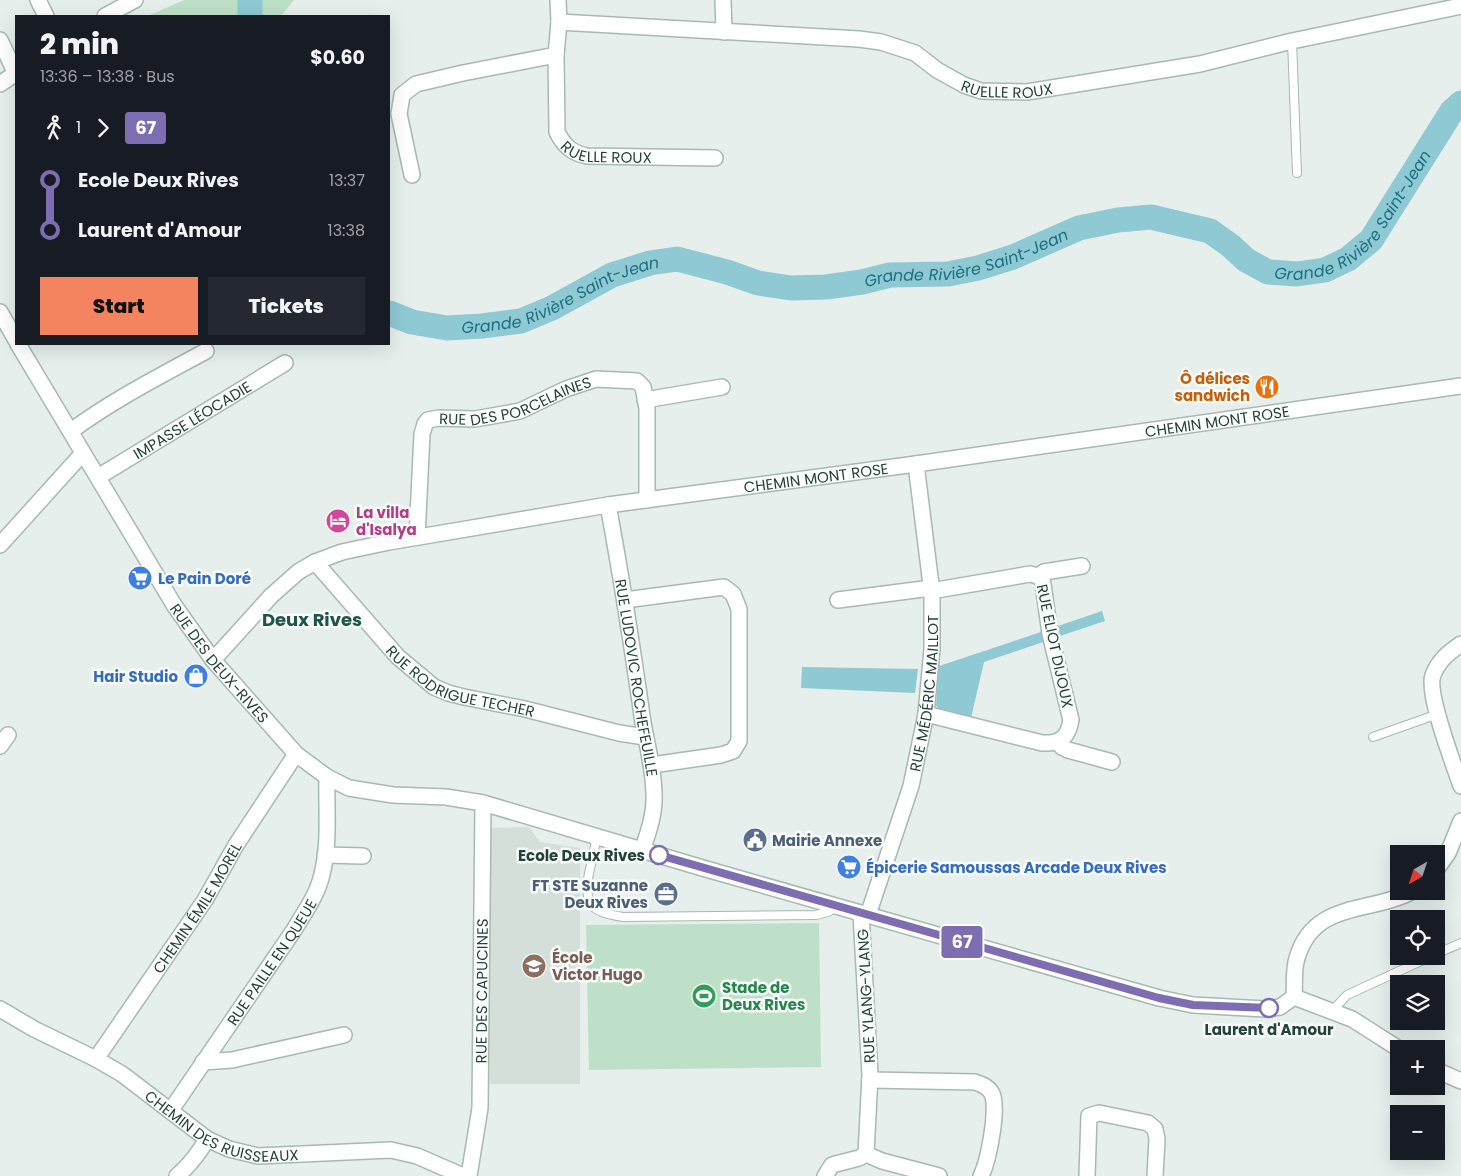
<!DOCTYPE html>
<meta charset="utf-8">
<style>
body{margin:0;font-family:Poppins,sans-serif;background:#242831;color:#f1f3f6;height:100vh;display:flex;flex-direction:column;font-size:19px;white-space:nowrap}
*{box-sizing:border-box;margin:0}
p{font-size:16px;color:#9ea1a6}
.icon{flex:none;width:28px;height:28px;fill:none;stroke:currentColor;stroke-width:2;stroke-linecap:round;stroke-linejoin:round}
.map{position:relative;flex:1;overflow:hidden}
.drawer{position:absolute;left:15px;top:15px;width:375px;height:330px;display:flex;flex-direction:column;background:#171b24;border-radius:0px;box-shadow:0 5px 20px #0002}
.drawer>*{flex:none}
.badge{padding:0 10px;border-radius:4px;font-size:18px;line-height:32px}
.needle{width:32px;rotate:219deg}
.fabs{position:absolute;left:1390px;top:845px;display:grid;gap:10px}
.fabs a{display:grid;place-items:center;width:55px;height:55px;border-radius:0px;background:#171b24;box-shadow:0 5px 20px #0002;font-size:25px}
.map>.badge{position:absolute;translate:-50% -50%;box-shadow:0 0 0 2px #fff}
.legs{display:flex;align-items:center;gap:8px;height:55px;padding:0 25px;font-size:16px}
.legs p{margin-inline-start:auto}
.overview{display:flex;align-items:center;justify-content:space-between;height:85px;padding:0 25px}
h1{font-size:28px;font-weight:800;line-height:38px}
.primary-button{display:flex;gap:10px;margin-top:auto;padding:10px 25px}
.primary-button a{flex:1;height:58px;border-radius:0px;background:#f4845f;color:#111;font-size:20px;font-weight:800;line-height:58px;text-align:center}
.primary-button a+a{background:#242831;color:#f1f3f6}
ul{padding:0 25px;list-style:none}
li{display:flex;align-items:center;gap:18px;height:50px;font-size:19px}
li i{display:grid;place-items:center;width:8px;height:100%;margin:0 6px;background:currentColor}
li i::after{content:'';width:12px;height:12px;margin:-6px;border:4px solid;border-radius:50%;background:#171b24}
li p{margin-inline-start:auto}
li:first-child i{background:linear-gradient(#0000 50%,currentColor 0)}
li:last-child i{background:linear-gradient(currentColor 50%,#0000 0)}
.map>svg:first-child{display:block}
.built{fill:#d4dfda}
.green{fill:#bfe0c8}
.water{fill:#8ec9d4}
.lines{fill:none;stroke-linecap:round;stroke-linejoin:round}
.river{stroke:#8ec9d4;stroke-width:25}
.service-casing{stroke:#a8b8b2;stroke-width:10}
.minor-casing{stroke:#a8b8b2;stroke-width:18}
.tertiary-casing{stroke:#a8b8b2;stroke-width:18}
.secondary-casing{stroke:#a4bbb3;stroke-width:18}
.service{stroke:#fff;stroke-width:8}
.minor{stroke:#fff;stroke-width:15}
.tertiary{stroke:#fff;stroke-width:15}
.secondary{stroke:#fff;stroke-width:15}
.line-1-casing{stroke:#fff;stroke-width:11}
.line-1{stroke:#7c6eb0;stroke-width:8}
.stop-1-dot{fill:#fff;stroke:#7c6eb0;stroke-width:2.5}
.labels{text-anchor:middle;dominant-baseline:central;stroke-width:5;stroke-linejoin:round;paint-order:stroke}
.street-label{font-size:15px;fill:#24423a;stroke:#f7fbf9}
.food-label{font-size:15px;font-weight:bold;fill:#c56008;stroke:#f7fbf9;text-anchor:end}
.hotel-label{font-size:15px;font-weight:bold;fill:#b23c85;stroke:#f7fbf9;text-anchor:start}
.shop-label{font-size:15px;font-weight:bold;fill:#366cbe;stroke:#f7fbf9;text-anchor:start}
.service-label{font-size:15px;font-weight:bold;fill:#4e5e75;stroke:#f7fbf9;text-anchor:start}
.stop-label{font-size:15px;font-weight:bold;fill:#24423a;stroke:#f7fbf9;text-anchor:end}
.education-label{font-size:15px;font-weight:bold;fill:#785e54;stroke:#f7fbf9;text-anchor:start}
.leisure-label{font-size:15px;font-weight:bold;fill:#27864d;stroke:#f7fbf9;text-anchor:start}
.water-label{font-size:16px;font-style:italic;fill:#1c6f80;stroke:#f7fbf9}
.quarter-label{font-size:18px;font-weight:bold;fill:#1f5548;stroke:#f7fbf9}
</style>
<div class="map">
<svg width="1461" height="1176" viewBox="0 0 1461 1176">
<rect width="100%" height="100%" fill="#e6efeb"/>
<polygon class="built" points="529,827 540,842 580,848 580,1084 490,1084 488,828"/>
<g class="green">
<polygon points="184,0 294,0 281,16 148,16"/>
<polygon points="819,923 821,1067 589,1070 586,925"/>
</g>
<g class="water">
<polygon points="1102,611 1105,621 1057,637 1055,627"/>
<polygon points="1041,632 1043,642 984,662 971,718 939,710 936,705 939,666"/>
<polygon points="802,667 918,669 915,693 801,688"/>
</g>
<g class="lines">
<g class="river">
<polyline points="250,0 250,16"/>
<path id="s1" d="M389,313L412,322L447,328L482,326L521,321L552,308L612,275L650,263L677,259L727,272L758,283L791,288L826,287L862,282L890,275L948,274L978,268L1013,257L1079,228L1118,220L1151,217L1210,231L1231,246L1246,260L1268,272L1297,274L1325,270L1348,259L1371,240L1452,111L1461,103"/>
</g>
<defs>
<g id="service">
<polyline points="1292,41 1297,173"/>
<polyline points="1373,737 1438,714"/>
<path d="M597,837C594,849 592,861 589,873C583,905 591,912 623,917L816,915L828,912L837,907"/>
<polyline points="1436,954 1461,943"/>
<polyline points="1332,1011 1347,995 1432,956"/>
</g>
<g id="minor">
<polyline points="38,0 46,16"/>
<path id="s2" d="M558,0L559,22L556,55L557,132C564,146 572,153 587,156L715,158"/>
<polyline points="723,0 724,32"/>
<path id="s3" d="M559,22L859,39L881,42L915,53L937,70L964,85L981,91L1027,92L1200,64L1292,41L1461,6"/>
<polyline points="0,40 16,74"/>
<polyline points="412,175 399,114 402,95 416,84 463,73 556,55"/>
<polyline points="645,400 722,387"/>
<path d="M71,431C113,400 160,376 206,351"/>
<path id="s4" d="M98,477L285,363"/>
<path id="s5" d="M608,505C621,575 632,645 642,716C646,743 654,768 654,795C655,814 648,833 642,851"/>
<path id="s6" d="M417,537L422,434L425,424L428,420L439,418L475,419L520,411L566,389L596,379L637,381L643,387L647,408V500"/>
<polyline points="0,545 83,453"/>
<path id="s7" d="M315,562L398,657L434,687L448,693L464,697L525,709L619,733L645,737"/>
<polyline points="931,591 1030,574 1038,576 1044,572 1082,566"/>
<polyline points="625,600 724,587 733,594 739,609 739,741 733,751 721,755 652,765"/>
<polyline points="838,600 931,588"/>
<path d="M1461,644C1448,653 1439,660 1433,675C1426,693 1454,765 1461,786"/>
<path d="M926,714L1042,743C1060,744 1068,738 1071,720L1050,634L1043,584L1041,577L1038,576"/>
<polyline points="1058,742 1062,747 1068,750 1112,762"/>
<polyline points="0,746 8,735"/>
<polyline points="325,855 363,856"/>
<polyline points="1436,870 1448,853 1461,821"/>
<path id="s8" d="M868,915L911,786L926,714L932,649V593L916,464"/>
<path d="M1294,997C1295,985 1293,970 1297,958C1314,900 1370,914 1413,891"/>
<path id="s9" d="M0,1009L34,1029L96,1059L122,1074L207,1139L229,1149L258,1156L391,1150L417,1156L463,1176"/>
<path id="s10" d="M96,1059L205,900L236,845L296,754"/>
<polyline points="203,1062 232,1060 344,1035"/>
<path d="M870,1080L975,1082C981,1084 987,1086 991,1092C1000,1105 988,1162 981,1176"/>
<path id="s11" d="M171,1110L294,930C304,913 318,894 322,874C330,843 326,808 327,777"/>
<polyline points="866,1154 882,1161 939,1176"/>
<path d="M177,1176C190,1165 199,1153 207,1139"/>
<path id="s12" d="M469,1176L480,1108L483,803"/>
<polyline points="825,1176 832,1165 859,1158 866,1154 870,1075 861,913"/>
<polyline points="1087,1176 1089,1116 1099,1113 1148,1123 1155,1129 1157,1139 1155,1176"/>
</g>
<g id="tertiary">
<polyline points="0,312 16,340"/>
<path id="s13" d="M18,344L174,605L213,660L296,754L327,777L349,788L393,795L446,797L483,803L706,869L1159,998L1193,1005L1265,1009L1280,1007L1294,997L1352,1019L1399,1049"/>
<path id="s14" d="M213,660L271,596L298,572L315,562L342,552L389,542L608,505L916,464L1461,386"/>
<polyline points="1436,1070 1461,1081"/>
</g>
<g id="secondary">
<polyline points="105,16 135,0"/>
<polyline points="0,84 16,73"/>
</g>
</defs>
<use href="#service" class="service-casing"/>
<use href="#minor" class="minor-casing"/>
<use href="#tertiary" class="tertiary-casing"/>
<use href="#secondary" class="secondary-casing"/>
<use href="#service" class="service"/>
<use href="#minor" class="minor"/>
<use href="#tertiary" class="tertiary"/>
<use href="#secondary" class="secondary"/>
</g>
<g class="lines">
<defs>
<polyline id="line-1" points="659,855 1159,998 1193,1005 1269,1008"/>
</defs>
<use href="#line-1" class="line-1-casing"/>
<use href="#line-1" class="line-1"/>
</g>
<defs>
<symbol id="restaurant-disc" viewBox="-11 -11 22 22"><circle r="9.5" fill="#e8710a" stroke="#f7fbf9"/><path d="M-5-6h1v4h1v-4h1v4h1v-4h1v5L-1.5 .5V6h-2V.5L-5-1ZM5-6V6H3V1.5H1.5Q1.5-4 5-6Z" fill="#fff"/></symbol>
<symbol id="hotel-disc" viewBox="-11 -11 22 22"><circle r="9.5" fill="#d1479c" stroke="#f7fbf9"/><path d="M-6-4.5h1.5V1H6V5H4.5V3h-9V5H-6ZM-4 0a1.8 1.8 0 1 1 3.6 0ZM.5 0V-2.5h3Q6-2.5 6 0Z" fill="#fff"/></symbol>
<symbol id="supermarket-disc" viewBox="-11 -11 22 22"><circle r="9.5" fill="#3f7fe0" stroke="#f7fbf9"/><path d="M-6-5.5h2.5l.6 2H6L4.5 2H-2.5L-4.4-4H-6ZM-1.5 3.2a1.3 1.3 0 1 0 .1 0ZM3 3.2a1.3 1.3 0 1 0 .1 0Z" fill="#fff"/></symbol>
<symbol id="shop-disc" viewBox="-11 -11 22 22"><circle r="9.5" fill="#3f7fe0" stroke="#f7fbf9"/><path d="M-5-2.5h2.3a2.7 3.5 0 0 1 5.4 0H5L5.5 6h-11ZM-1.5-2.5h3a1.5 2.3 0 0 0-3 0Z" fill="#fff"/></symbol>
<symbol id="civic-disc" viewBox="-11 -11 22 22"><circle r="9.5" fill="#5c6f8a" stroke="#f7fbf9"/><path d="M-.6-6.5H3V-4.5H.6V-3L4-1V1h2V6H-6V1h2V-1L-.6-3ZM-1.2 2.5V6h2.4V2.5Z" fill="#fff"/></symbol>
<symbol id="office-disc" viewBox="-11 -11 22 22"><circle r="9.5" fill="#5c6f8a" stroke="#f7fbf9"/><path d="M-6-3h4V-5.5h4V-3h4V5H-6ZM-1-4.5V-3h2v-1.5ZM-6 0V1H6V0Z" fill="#fff"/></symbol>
<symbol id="school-disc" viewBox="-11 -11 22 22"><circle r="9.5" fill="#8d6e63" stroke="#f7fbf9"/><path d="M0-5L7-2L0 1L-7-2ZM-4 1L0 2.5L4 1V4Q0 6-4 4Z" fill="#fff"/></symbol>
<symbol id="stadium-disc" viewBox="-11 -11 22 22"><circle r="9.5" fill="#2e9e5b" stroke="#f7fbf9"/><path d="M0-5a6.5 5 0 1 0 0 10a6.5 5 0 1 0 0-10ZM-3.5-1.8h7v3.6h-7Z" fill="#fff"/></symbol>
</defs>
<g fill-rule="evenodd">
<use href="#restaurant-disc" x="1253" y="373" width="28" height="28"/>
<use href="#hotel-disc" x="324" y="507" width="28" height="28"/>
<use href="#supermarket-disc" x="126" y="564" width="28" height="28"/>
<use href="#shop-disc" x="182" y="662" width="28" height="28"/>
<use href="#civic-disc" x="741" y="826" width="28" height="28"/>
<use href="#supermarket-disc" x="835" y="853" width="28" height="28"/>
<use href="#office-disc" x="652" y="880" width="28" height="28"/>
<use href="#school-disc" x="520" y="952" width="28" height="28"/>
<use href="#stadium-disc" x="690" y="982" width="28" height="28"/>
</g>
<g class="stop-1-dot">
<circle cx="659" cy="855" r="9"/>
<circle cx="1269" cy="1008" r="9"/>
</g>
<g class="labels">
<g class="street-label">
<text stroke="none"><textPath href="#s3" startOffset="461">RUELLE ROUX</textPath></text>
<text stroke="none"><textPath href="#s2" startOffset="191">RUELLE ROUX</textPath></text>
<text stroke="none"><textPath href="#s6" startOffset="209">RUE DES PORCELAINES</textPath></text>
<text stroke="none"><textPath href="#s4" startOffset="110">IMPASSE LÉOCADIE</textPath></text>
<text stroke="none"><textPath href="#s14" startOffset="1056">CHEMIN MONT ROSE</textPath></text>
<text stroke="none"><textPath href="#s14" startOffset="651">CHEMIN MONT ROSE</textPath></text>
<text transform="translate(1055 646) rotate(78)">RUE ELIOT DIJOUX</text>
<text stroke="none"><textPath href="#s13" startOffset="378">RUE DES DEUX-RIVES</textPath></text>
<text stroke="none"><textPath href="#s7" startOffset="195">RUE RODRIGUE TECHER</textPath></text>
<text stroke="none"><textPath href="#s5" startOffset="175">RUE LUDOVIC ROCHEFEUILLE</textPath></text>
<text stroke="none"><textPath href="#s8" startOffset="230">RUE MÉDÉRIC MAILLOT</textPath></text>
<text stroke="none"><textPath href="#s10" startOffset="182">CHEMIN ÉMILE MOREL</textPath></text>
<text stroke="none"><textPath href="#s11" startOffset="179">RUE PAILLE EN QUEUE</textPath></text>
<text stroke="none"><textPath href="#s12" startOffset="186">RUE DES CAPUCINES</textPath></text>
<text transform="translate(866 996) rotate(-93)">RUE YLANG-YLANG</text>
<text stroke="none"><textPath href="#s9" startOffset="255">CHEMIN DES RUISSEAUX</textPath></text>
</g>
<g class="food-label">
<text x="1250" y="378">Ô délices<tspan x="1250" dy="17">sandwich</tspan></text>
</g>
<g class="hotel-label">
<text x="356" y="512">La villa<tspan x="356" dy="17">d'Isalya</tspan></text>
</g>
<g class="shop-label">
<text x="158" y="578">Le Pain Doré</text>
<text x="178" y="676" text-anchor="end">Hair Studio</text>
<text x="866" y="867">Épicerie Samoussas Arcade Deux Rives</text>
</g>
<g class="service-label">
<text x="772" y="840">Mairie Annexe</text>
<text x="648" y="885" text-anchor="end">FT STE Suzanne<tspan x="648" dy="17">Deux Rives</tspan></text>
</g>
<g class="stop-label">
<text x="645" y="855">Ecole Deux Rives</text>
<text x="1269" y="1029" text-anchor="middle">Laurent d'Amour</text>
</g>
<g class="education-label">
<text x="552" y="957">École<tspan x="552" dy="17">Victor Hugo</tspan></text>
</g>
<g class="leisure-label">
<text x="722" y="987">Stade de<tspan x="722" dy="17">Deux Rives</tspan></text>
</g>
<g class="water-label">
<text stroke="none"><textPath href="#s1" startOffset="1036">Grande Rivière Saint-Jean</textPath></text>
<text stroke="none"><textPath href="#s1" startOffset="601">Grande Rivière Saint-Jean</textPath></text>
<text stroke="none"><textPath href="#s1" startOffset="180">Grande Rivière Saint-Jean</textPath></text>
</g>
<g class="quarter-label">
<text x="312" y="619">Deux Rives</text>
</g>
</g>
</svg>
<div class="fabs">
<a><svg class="needle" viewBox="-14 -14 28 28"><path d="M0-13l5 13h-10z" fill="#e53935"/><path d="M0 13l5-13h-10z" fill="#9ea1a6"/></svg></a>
<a><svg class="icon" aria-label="locate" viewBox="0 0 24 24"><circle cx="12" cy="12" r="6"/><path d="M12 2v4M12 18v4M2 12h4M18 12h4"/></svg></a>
<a><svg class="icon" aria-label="layers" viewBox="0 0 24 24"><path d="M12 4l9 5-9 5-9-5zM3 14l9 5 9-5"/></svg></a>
<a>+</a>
<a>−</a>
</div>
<b class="badge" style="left:962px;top:942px;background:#7c6eb0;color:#fff">67</b>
<section class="drawer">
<div class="overview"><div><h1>2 min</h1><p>13:36 – 13:38 · Bus</p></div><b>$0.60</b></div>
<div class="legs"><svg class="icon" aria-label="walk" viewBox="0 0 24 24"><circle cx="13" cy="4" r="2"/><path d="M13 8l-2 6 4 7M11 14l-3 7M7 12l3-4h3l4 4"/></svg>1<svg class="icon" aria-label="forward" viewBox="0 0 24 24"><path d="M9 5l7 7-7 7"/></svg><b class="badge" style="background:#7c6eb0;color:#fff">67</b></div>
<ul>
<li><i style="color:#7c6eb0"></i><b>Ecole Deux Rives</b><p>13:37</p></li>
<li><i style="color:#7c6eb0"></i><b>Laurent d'Amour</b><p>13:38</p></li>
</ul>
<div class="primary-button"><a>Start</a><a>Tickets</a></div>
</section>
</div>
